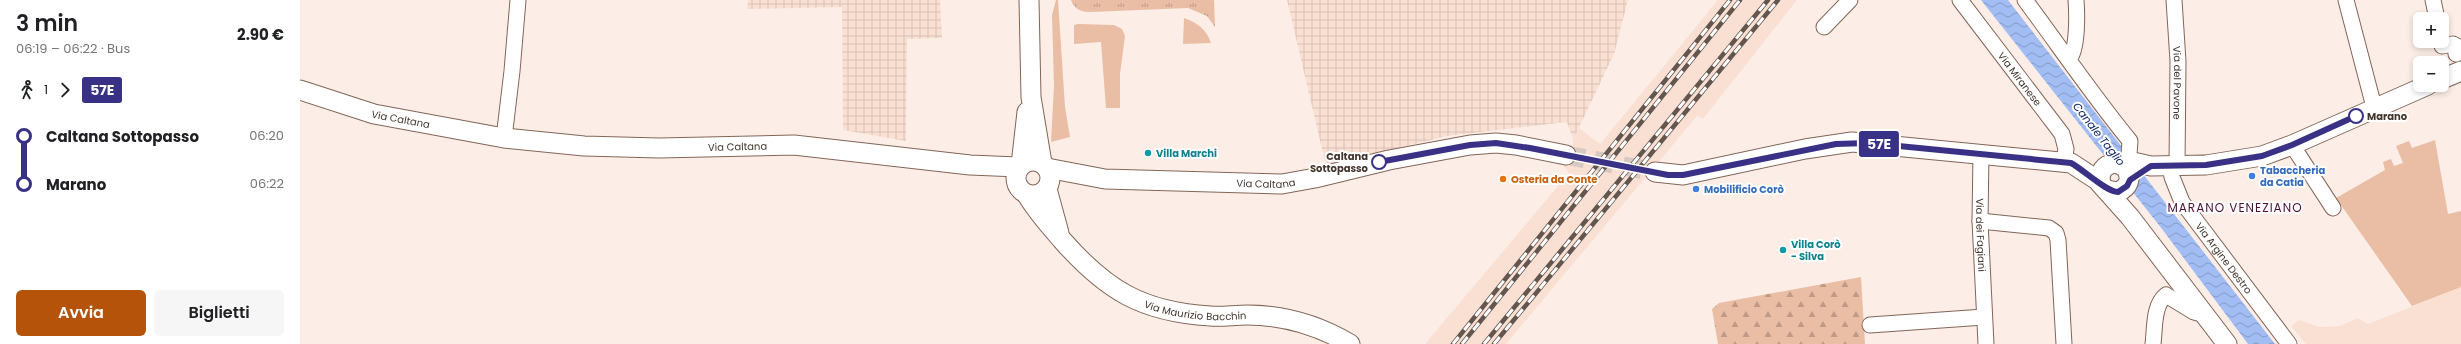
<!DOCTYPE html>
<html lang="it">
<meta charset="utf-8">
<style>
body{margin:0;font-family:Poppins,sans-serif;background:#f6f6f6;color:#202124;height:100vh;display:flex;flex-direction:column;font-size:15px;white-space:nowrap}
*{box-sizing:border-box;margin:0}
p{font-size:13px;color:#757577}
.icon{flex:none;width:22px;height:22px;fill:none;stroke:currentColor;stroke-width:2;stroke-linecap:round;stroke-linejoin:round}
.map{position:relative;flex:1;overflow:hidden}
.sheet{display:flex;flex-direction:column;background:#fff;width:300px}
.sheet>*{flex:none}
.badge{padding:0 8px;border-radius:3px;font-size:14px;line-height:26px}
.controls{position:absolute;left:2113px;top:12px;display:grid;gap:8px}
.controls a{display:grid;place-items:center;width:36px;height:36px;border-radius:6px;background:#fff;box-shadow:0 2px 6px #0003;font-size:20px}
.map>.badge{position:absolute;translate:-50% -50%;box-shadow:0 0 0 2px #fff}
.legs{display:flex;align-items:center;gap:6px;height:44px;padding:0 16px;font-size:13px}
.legs p{margin-inline-start:auto}
.overview{display:flex;align-items:center;justify-content:space-between;height:68px;padding:0 16px}
h1{font-size:22px;font-weight:600;line-height:30px}
.action{display:flex;gap:8px;margin-top:auto;padding:8px 16px}
.action a{flex:1;height:46px;border-radius:6px;background:#b45309;color:#fff;font-size:16px;font-weight:600;line-height:46px;text-align:center}
.action a+a{background:#f6f6f6;color:#202124}
ul{padding:0 16px;list-style:none}
li{display:flex;align-items:center;gap:14px;height:48px;font-size:15px}
li i{display:grid;place-items:center;width:6px;height:100%;margin:0 5px;background:currentColor}
li i::after{content:'';width:10px;height:10px;margin:-5px;border:3px solid;border-radius:50%;background:#fff}
li p{margin-inline-start:auto}
li:first-child i{background:linear-gradient(#0000 50%,currentColor 0)}
li:last-child i{background:linear-gradient(currentColor 50%,#0000 0)}
main{display:flex;flex:1;min-height:0}
.map>svg:first-child{display:block}
.built{fill:#fae0d3}
.industrial{fill:url(#industrial-grid)}
.grass{fill:url(#grass-tufts)}
.forest{fill:url(#forest-firs)}
.garden{fill:#eabda5}
.water{fill:url(#water-waves)}
.lines{fill:none;stroke-linecap:round;stroke-linejoin:round}
.major-tunnel{stroke:#d7c9c2;stroke-width:19;stroke-dasharray:19 10;stroke-linecap:butt}
.minor-casing{stroke:#846556;stroke-width:17}
.major-casing{stroke:#846556;stroke-width:21}
.minor{stroke:#fff;stroke-width:15}
.major{stroke:#fff;stroke-width:19}
.rail-casing{stroke:#63564f;stroke-width:4.5}
.rail{stroke:#fefefe;stroke-width:3;stroke-dasharray:9;stroke-linecap:butt}
.line-1-casing{stroke:#fff;stroke-width:9}
.line-1{stroke:#393185;stroke-width:6}
.stop-1-dot{fill:#fff;stroke:#393185;stroke-width:2}
.culture-dot{fill:#0f9aa8;stroke:#fefefe;stroke-width:1.5}
.shop-dot{fill:#3f7fe0;stroke:#fefefe;stroke-width:1.5}
.food-dot{fill:#e8710a;stroke:#fefefe;stroke-width:1.5}
.labels{text-anchor:middle;dominant-baseline:central;stroke-width:4;stroke-linejoin:round;paint-order:stroke}
.street-label{font-size:10px;fill:#42352e;stroke:#fefefe}
.stop-label{font-size:10px;font-weight:bold;fill:#42352e;stroke:#fefefe;text-anchor:start}
.culture-label{font-size:10px;font-weight:bold;fill:#0d838f;stroke:#fefefe;text-anchor:start}
.shop-label{font-size:10px;font-weight:bold;fill:#366cbe;stroke:#fefefe;text-anchor:start}
.food-label{font-size:10px;font-weight:bold;fill:#c56008;stroke:#fefefe;text-anchor:start}
.water-label{font-size:11px;font-style:italic;fill:#112a68;stroke:#fefefe}
.quarter-label{font-size:12px;letter-spacing:1px;fill:#4c1137;stroke:#fefefe}
</style>
<main>
<section class="sheet">
<div class="overview"><div><h1>3 min</h1><p>06:19 – 06:22 · Bus</p></div><b>2.90 €</b></div>
<div class="legs"><svg class="icon" aria-label="walk" viewBox="0 0 24 24"><circle cx="13" cy="4" r="2"/><path d="M13 8l-2 6 4 7M11 14l-3 7M7 12l3-4h3l4 4"/></svg>1<svg class="icon" aria-label="forward" viewBox="0 0 24 24"><path d="M9 5l7 7-7 7"/></svg><b class="badge" style="background:#393185;color:#fff">57E</b></div>
<ul>
<li><i style="color:#393185"></i><b>Caltana Sottopasso</b><p>06:20</p></li>
<li><i style="color:#393185"></i><b>Marano</b><p>06:22</p></li>
</ul>
<div class="action"><a>Avvia</a><a>Biglietti</a></div>
</section>
<div class="map">
<svg width="2161" height="344" viewBox="0 0 2161 344">
<defs>
<pattern id="industrial-grid" width="8" height="8" patternUnits="userSpaceOnUse"><rect width="8" height="8" fill="#fae0d3"/><path d="M0 4h8M4 0v8" fill="none" stroke="#d8c1b5"/></pattern>
<pattern id="grass-tufts" width="24" height="20" patternUnits="userSpaceOnUse"><rect width="24" height="20" fill="#eabda5"/><path d="M3 7l-1-3M5 7V3M7 7l1-3M15 17l-1-3M17 17v-4M19 17l1-3" fill="none" stroke="#bf9a87"/></pattern>
<pattern id="forest-firs" width="22" height="20" patternUnits="userSpaceOnUse"><rect width="22" height="20" fill="#eabda5"/><path d="M5 1l3.5 6h-7zM16 11l3.5 6h-7z" fill="#bf9a87"/></pattern>
<pattern id="water-waves" width="16" height="10" patternUnits="userSpaceOnUse"><rect width="16" height="10" fill="#a2bdf4"/><path d="M0 5q4-4 8 0t8 0" fill="none" stroke="#869ac6"/></pattern>
</defs>
<rect width="100%" height="100%" fill="#fceee7"/>
<g class="built">
<polygon points="1418,0 1497,0 1403,119 1397,116 1206,344 1125,344 1269,173 1261,162 1273,146 1273,140 1279,128 1300,144"/>
<polygon points="2161,287 2161,344 2006,344 1991,326 1999,320 2020,327 2040,326 2058,318 2068,324"/>
</g>
<g class="industrial">
<polygon points="448,0 640,0 642,38 607,39 606,141 543,130 542,7 447,9"/>
<polygon points="987,0 1328,0 1314,54 1273,140 1267,122 1147,136 1026,166"/>
</g>
<path class="grass" d="M771,0H914L915,27L907,16L888,8L791,12C781,12 775,10 771,0Z"/>
<polygon class="forest" points="1561,277 1565,344 1418,344 1412,309 1419,303"/>
<g class="garden">
<polygon points="756,0 758,0 765,107 770,137 751,142 754,85 752,15"/>
<path d="M884,18C898,23 906,29 911,43L883,44Z"/>
<polygon points="778,24 814,25 822,29 825,36 820,74 820,108 806,108 801,42 774,44 774,25"/>
<polygon points="2135,140 2148,214 2161,211 2161,287 2112,306 2036,198 2085,170 2083,162 2091,159 2094,166 2103,163 2096,146 2109,141 2112,148"/>
</g>
<polygon class="water" points="1681,0 1708,0 1975,344 1948,344 1862,229"/>
<g class="lines">
<polyline class="major-tunnel" points="1266,155 1355,172"/>
<defs>
<g id="minor">
<path id="s1" d="M1660,0L1762,134L1766,149L1764,162"/>
<path d="M1725,0C1760,47 1793,96 1830,141L1829,155L1822,164"/>
<path id="s2" d="M1874,0L1878,61L1877,166"/>
<polyline points="2046,0 2074,107"/>
<polyline points="2133,0 2137,19"/>
<polyline points="1524,27 1550,0"/>
<polyline points="2141,41 2142,46 2153,44 2157,46 2156,54 2161,52"/>
<path d="M1769,59C1778,50 1777,13 1776,0"/>
<polyline points="204,138 212,71 218,0"/>
<polyline points="1992,145 2033,208"/>
<path id="s3" d="M1681,154L1680,221L1686,344"/>
<path id="s4" d="M1870,166L1872,177L1882,202L1989,344"/>
<polyline points="1680,221 1749,228 1756,233 1758,240 1764,344"/>
<polyline points="1570,325 1684,317"/>
<path d="M1853,344C1855,329 1853,305 1866,295L1894,312L1897,313L1901,310"/>
</g>
<g id="major">
<polyline points="729,0 731,97 742,163"/>
<polyline points="2142,79 2161,71"/>
<path id="s5" d="M0,90L74,114L204,138L284,146L359,148L494,145L670,165L720,167"/>
<circle cx="733" cy="178" r="17"/>
<polyline points="1822,164 1833,162 1851,166 1906,165 1962,156 1992,145 2128,85"/>
<polyline points="721,165 727,112"/>
<path id="s6" d="M747,168L805,179L982,184L1015,178L1089,160L1170,145L1196,143L1216,145L1266,155"/>
<polyline points="1355,172 1383,175 1505,149 1552,142 1771,163 1797,180 1830,217 1927,344"/>
<path d="M1801,184C1798,172 1804,164 1817,163L1826,168C1832,179 1829,187 1818,192L1807,190"/>
<polyline points="747,189 759,233"/>
<path id="s7" d="M727,195C737,212 749,225 762,240C806,290 842,312 910,316C922,317 934,315 947,315C984,315 1018,325 1050,344"/>
</g>
</defs>
<use href="#minor" class="minor-casing"/>
<use href="#major" class="major-casing"/>
<use href="#minor" class="minor"/>
<use href="#major" class="major"/>
<defs>
<g id="rail">
<polyline points="1153,344 1430,0"/>
<polyline points="1162,344 1440,0"/>
<polyline points="1184,344 1468,0"/>
<polyline points="1194,344 1478,0"/>
</g>
</defs>
<use href="#rail" class="rail-casing"/>
<use href="#rail" class="rail"/>
</g>
<g class="lines">
<defs>
<path id="line-1" d="M1079,162L1170,145L1196,143L1230,148L1368,175H1383L1536,144L1568,143L1771,163C1784,170 1806,192 1818,192L1827,186L1830,180L1851,166L1906,165L1962,156L1992,145L2056,116"/>
</defs>
<use href="#line-1" class="line-1-casing"/>
<use href="#line-1" class="line-1"/>
</g>
<g class="stop-1-dot">
<circle cx="2056" cy="116" r="7"/>
<circle cx="1079" cy="162" r="7"/>
</g>
<g class="culture-dot">
<circle cx="848" cy="153" r="4"/>
<circle cx="1483" cy="250" r="4"/>
</g>
<g class="shop-dot">
<circle cx="1952" cy="176" r="4"/>
<circle cx="1396" cy="189" r="4"/>
</g>
<circle class="food-dot" cx="1203" cy="179" r="4"/>
<g class="labels">
<g class="street-label">
<text stroke="none"><textPath href="#s1" startOffset="99">Via Miranese</textPath></text>
<text stroke="none"><textPath href="#s2" startOffset="83">Via del Pavone</textPath></text>
<text stroke="none"><textPath href="#s5" startOffset="105">Via Caltana</textPath></text>
<text stroke="none"><textPath href="#s5" startOffset="444">Via Caltana</textPath></text>
<text stroke="none"><textPath href="#s6" startOffset="220">Via Caltana</textPath></text>
<text stroke="none"><textPath href="#s3" startOffset="81">Via dei Fagiani</textPath></text>
<text stroke="none"><textPath href="#s4" startOffset="108">Via Argine Destro</textPath></text>
<text stroke="none"><textPath href="#s7" startOffset="214">Via Maurizio Bacchin</textPath></text>
</g>
<g class="stop-label">
<text x="2067" y="116">Marano</text>
<text x="1068" y="156" text-anchor="end">Caltana<tspan x="1068" dy="12">Sottopasso</tspan></text>
</g>
<g class="culture-label">
<text x="856" y="153">Villa Marchi</text>
<text x="1491" y="244">Villa Corò<tspan x="1491" dy="12">- Silva</tspan></text>
</g>
<g class="shop-label">
<text x="1960" y="170">Tabaccheria<tspan x="1960" dy="12">da Catia</tspan></text>
<text x="1404" y="189">Mobilificio Corò</text>
</g>
<g class="food-label">
<text x="1211" y="179">Osteria da Conte</text>
</g>
<g class="water-label">
<text transform="translate(1799 134) rotate(52)">Canale Taglio</text>
</g>
<g class="quarter-label">
<text x="1935" y="207">MARANO VENEZIANO</text>
</g>
</g>
</svg>
<div class="controls">
<a>+</a>
<a>−</a>
</div>
<b class="badge" style="left:1579px;top:144px;background:#393185;color:#fff">57E</b>
</div>
</main>
